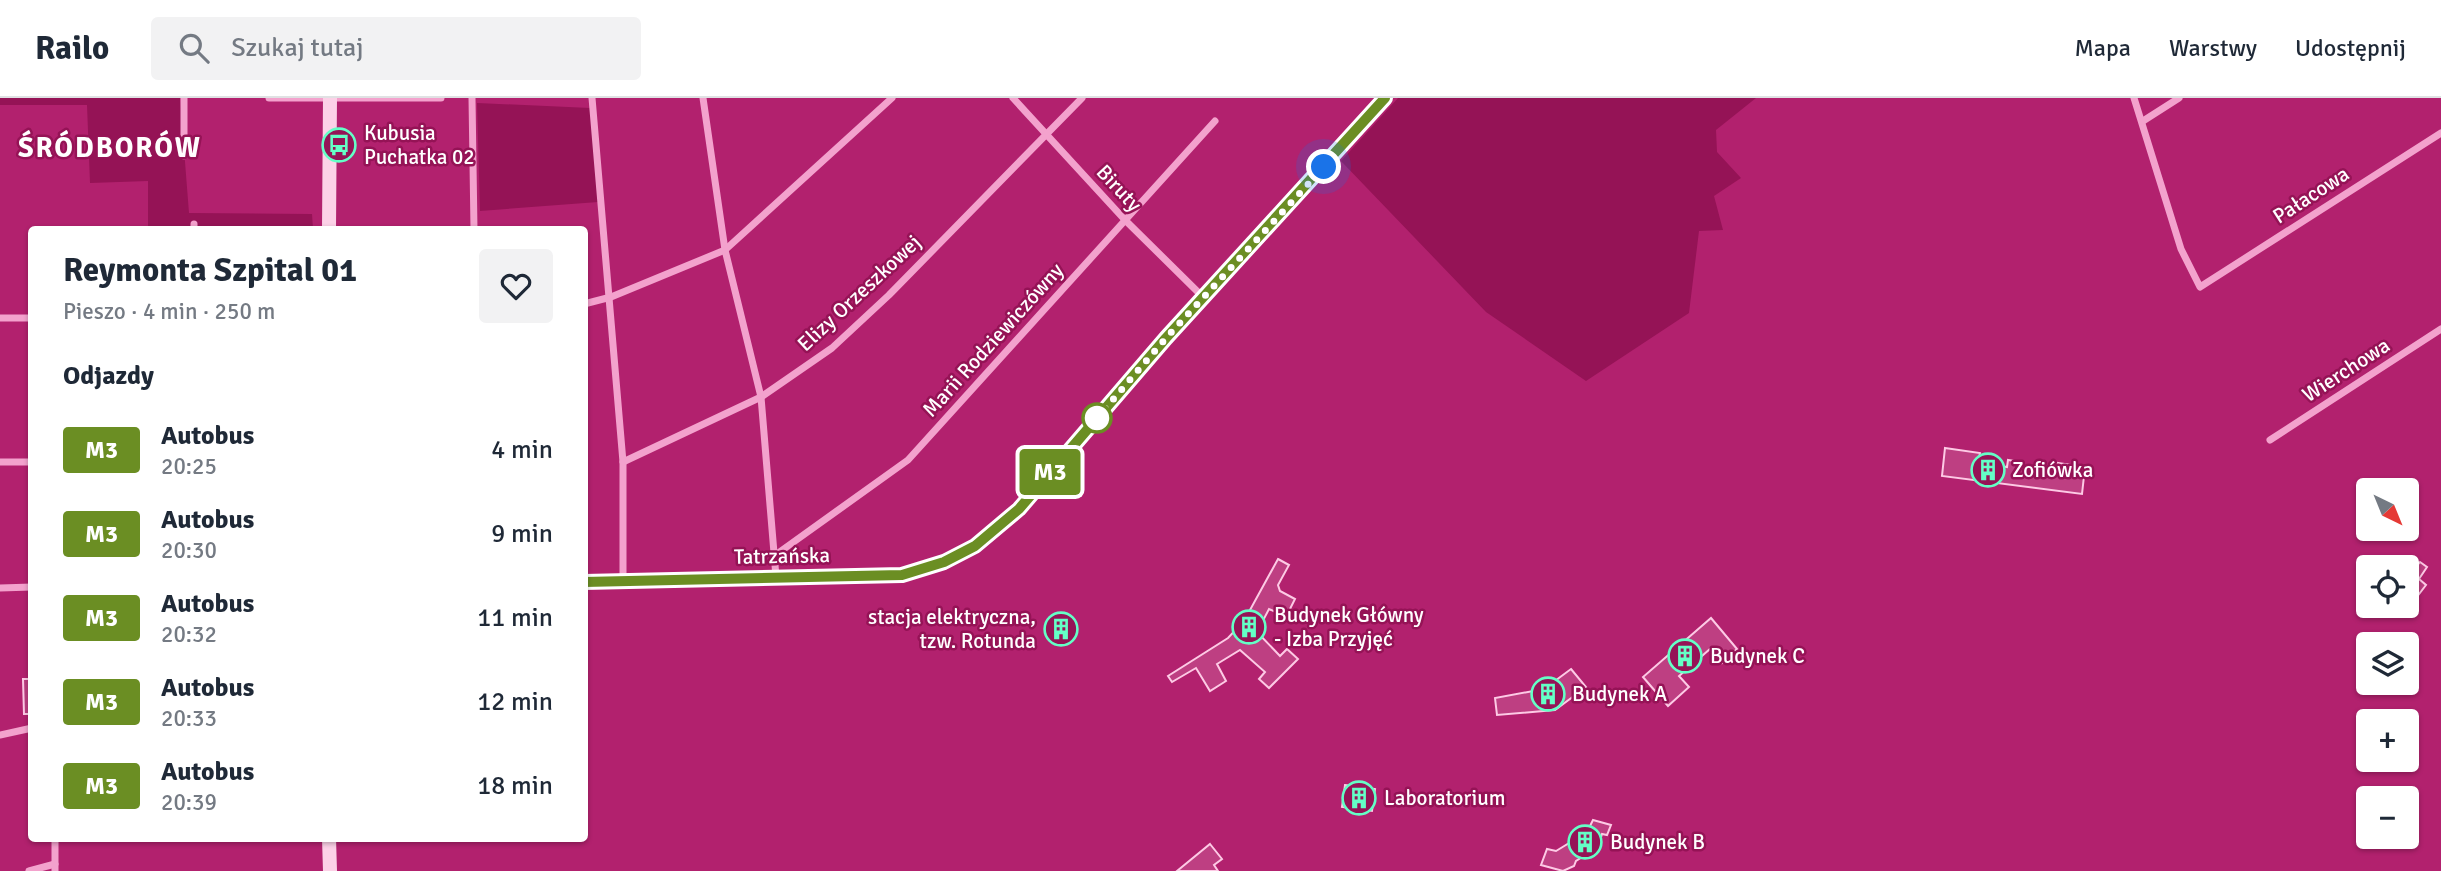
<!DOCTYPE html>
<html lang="pl">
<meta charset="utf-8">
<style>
body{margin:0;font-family:Signika,sans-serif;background:#f2f2f3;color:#1f2937;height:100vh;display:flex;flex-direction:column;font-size:26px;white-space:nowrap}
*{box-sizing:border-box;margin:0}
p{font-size:23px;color:#747a83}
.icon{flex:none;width:38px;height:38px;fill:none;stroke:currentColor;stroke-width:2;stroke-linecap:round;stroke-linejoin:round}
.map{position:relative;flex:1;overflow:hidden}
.side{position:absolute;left:28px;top:128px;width:560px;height:616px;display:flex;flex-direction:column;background:#fff;border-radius:7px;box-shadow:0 2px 5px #0004}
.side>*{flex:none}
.badge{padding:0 14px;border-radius:5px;font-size:24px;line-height:46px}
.needle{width:46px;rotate:137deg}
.controls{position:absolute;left:2356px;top:380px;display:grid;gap:14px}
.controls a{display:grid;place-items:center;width:63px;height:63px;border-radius:7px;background:#fff;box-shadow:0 2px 5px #0004;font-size:35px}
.you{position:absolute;width:35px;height:35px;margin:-18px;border:5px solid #fff;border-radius:50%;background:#1a73e8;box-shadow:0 0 0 10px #1a73e833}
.map>.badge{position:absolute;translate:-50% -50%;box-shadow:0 0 0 4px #fff}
h2{padding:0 35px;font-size:26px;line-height:63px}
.round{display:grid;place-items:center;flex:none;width:74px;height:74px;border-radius:7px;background:#f2f2f3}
.head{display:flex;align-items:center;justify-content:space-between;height:119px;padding:0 35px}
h1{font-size:33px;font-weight:700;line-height:52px}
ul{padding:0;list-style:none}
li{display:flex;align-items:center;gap:21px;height:84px;padding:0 35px}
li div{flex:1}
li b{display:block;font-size:26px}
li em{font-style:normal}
li .badge{min-width:77px;font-weight:700;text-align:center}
header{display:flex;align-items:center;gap:42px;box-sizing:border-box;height:98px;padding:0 35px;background:#fff;border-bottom:2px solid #e0e1e3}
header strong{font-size:33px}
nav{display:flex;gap:38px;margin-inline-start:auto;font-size:24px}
.search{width:490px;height:63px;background:#f2f2f3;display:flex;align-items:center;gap:18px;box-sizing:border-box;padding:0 24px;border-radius:7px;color:#747a83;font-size:26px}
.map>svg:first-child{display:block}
.green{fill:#b2216e;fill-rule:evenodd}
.building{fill:#be3f82;stroke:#fdcae5;stroke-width:2}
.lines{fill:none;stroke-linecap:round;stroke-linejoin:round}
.street{stroke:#f3a2cd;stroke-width:7}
.secondary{stroke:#fcd1e7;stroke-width:14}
.line-casing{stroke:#fff;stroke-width:16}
.line{stroke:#6b8e23;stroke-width:10}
.walk{stroke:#fff;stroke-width:7;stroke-dasharray:0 12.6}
.stop-dot{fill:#fff;stroke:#6b8e23;stroke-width:3.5}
.labels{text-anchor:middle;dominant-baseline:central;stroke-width:5;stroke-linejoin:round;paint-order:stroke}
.poi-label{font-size:21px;fill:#fff;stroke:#951356;text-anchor:start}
.street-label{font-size:21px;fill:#fff;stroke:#951356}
.district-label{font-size:28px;font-weight:bold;letter-spacing:2px;fill:#fff;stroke:#951356}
</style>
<header>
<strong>Railo</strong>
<div class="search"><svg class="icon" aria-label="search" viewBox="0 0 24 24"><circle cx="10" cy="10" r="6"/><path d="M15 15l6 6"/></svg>Szukaj tutaj</div>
<nav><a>Mapa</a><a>Warstwy</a><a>Udostępnij</a></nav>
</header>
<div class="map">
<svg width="2441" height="773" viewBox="0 0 2441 773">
<rect width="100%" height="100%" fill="#951356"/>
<path class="green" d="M180,0H1398L1341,63L1486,214L1586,283L1689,215L1699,133L1723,132L1714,98L1741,80L1717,54L1716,32L1756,0H2441V773H0V7H87L90,85L148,83V131H32V740H584V131H313L312,116L189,115ZM477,5L590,10L598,104L480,113ZM2368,392H2406V430H2368ZM2368,469H2406V508H2368ZM2368,546H2406V584H2368ZM2368,623H2406V662H2368ZM2368,700H2406V738H2368Z"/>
<g class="building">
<polygon points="1945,350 1980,355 1978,365 2007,369 2008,362 2021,364 2020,370 2049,374 2051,364 2085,369 2082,396 1942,378"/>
<polygon points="1278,461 1289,467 1278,487 1280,493 1295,501 1286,519 1269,511 1257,534 1280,558 1287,551 1298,561 1269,590 1259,581 1265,574 1240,552 1217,566 1226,583 1210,593 1196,570 1172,584 1168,578 1228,540 1244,523"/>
<polygon points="2420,464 2427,469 2419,481 2426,487 2416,500 2408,493 2415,483 2409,478"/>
<polygon points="1711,520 1737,551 1722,565 1710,551 1679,578 1689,589 1668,608 1643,579"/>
<polygon points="1571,571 1586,589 1555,612 1497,617 1495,600 1544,591"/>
<polygon points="23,581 32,581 32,616 24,616"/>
<polygon points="1345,687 1375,691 1372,713 1342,709"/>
<polygon points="1593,722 1611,727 1607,737 1602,736 1597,752 1592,753 1576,763 1574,768 1563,773 1541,767 1547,751 1556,753 1587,734"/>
<polygon points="1210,746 1222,761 1214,767 1218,773 1177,773"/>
</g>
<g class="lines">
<g class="street">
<polyline points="269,0 441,0"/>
<polyline points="472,0 474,131"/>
<polyline points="592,0 623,364 623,483"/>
<polyline points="703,0 725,152 761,299 776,479"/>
<polyline points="1013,0 1125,122 1203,199"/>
<polyline points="2134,0 2181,151 2200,189 2441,35"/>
<polyline points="2143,23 2179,0"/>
<polyline points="184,58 184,0"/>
<polyline points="194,126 194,131"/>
<polyline points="584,206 611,199 725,152 892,0"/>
<polyline points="0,220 32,220"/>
<polyline points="2270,342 2441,231"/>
<polyline points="0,364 32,364"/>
<polyline points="623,364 761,299 832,250 889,197 1082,0"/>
<polyline points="774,458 908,362 1215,23"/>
<polyline points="0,490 32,489"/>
<polyline points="0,637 32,630"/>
<polyline points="29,773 55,766"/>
<polyline points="55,773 55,740"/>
</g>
<g class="secondary">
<polyline points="329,131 330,0"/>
<polyline points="584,484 902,477 944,464 975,448 1019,411 1166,240 1385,0"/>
<polyline points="329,740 330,773"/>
</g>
</g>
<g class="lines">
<defs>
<polyline id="line" points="584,484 902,477 944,464 975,448 1019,411 1166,240 1385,0"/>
</defs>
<use href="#line" class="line-casing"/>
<use href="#line" class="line"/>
<polyline class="walk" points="1097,320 1166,240 1324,69"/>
</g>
<defs>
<symbol id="bus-ring" viewBox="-11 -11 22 22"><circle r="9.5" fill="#951356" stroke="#64ffc6" stroke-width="1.5"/><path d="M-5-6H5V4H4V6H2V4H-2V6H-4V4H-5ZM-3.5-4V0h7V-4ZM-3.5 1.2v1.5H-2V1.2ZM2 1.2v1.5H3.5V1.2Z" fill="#64ffc6"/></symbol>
<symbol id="building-ring" viewBox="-11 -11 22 22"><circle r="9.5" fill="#951356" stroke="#64ffc6" stroke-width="1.5"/><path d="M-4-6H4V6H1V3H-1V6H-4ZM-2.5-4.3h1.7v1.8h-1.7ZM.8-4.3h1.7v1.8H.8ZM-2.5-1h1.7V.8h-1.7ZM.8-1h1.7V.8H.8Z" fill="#64ffc6"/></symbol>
</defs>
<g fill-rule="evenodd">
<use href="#bus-ring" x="320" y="28" width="38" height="38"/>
<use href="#building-ring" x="1969" y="353" width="38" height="38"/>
<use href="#building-ring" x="1230" y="510" width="38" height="38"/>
<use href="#building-ring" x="1042" y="512" width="38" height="38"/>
<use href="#building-ring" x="1666" y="539" width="38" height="38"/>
<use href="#building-ring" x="1529" y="577" width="38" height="38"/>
<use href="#building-ring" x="1340" y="681" width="38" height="38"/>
<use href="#building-ring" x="1566" y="725" width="38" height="38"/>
</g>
<circle class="stop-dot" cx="1097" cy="320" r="14"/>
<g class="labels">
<g class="poi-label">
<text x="364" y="35">Kubusia<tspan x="364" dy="24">Puchatka 02</tspan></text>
<text x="2012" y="372">Zofiówka</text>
<text x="1274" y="517">Budynek Główny<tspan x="1274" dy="24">- Izba Przyjęć</tspan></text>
<text x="1036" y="519" text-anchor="end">stacja elektryczna,<tspan x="1036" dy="24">tzw. Rotunda</tspan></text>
<text x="1710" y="558">Budynek C</text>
<text x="1572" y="596">Budynek A</text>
<text x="1384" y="700">Laboratorium</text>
<text x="1610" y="744">Budynek B</text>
</g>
<g class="street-label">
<text transform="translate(1119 90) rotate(47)">Biruty</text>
<text transform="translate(2311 97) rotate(-33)">Pałacowa</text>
<text transform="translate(859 195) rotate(-43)">Elizy Orzeszkowej</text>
<text transform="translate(993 242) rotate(-48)">Marii Rodziewiczówny</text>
<text transform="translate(2346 272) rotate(-33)">Wierchowa</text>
<text transform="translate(782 458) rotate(-1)">Tatrzańska</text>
</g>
<g class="district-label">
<text x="110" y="50">ŚRÓDBORÓW</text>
</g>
</g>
</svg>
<div class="controls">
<a><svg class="needle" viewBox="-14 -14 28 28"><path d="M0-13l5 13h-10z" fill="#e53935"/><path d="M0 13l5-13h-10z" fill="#747a83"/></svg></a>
<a><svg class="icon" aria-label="locate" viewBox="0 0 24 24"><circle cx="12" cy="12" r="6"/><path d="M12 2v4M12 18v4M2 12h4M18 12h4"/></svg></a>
<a><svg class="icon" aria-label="layers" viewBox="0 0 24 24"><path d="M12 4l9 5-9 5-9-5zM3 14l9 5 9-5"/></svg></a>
<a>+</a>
<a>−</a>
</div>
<div class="you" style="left:1324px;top:69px"></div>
<b class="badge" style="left:1050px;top:374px;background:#6b8e23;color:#fff">M3</b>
<section class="side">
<div class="head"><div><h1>Reymonta Szpital 01</h1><p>Pieszo · 4 min · 250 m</p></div><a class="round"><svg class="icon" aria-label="heart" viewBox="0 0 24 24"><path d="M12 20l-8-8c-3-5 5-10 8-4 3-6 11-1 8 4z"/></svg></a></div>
<h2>Odjazdy</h2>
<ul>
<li><span class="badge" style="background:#6b8e23;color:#fff">M3</span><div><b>Autobus</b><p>20:25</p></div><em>4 min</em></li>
<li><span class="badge" style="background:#6b8e23;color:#fff">M3</span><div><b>Autobus</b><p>20:30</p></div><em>9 min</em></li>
<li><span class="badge" style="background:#6b8e23;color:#fff">M3</span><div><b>Autobus</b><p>20:32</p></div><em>11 min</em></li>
<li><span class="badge" style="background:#6b8e23;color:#fff">M3</span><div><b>Autobus</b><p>20:33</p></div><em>12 min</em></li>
<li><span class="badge" style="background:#6b8e23;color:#fff">M3</span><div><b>Autobus</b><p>20:39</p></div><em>18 min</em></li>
</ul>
</section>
</div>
